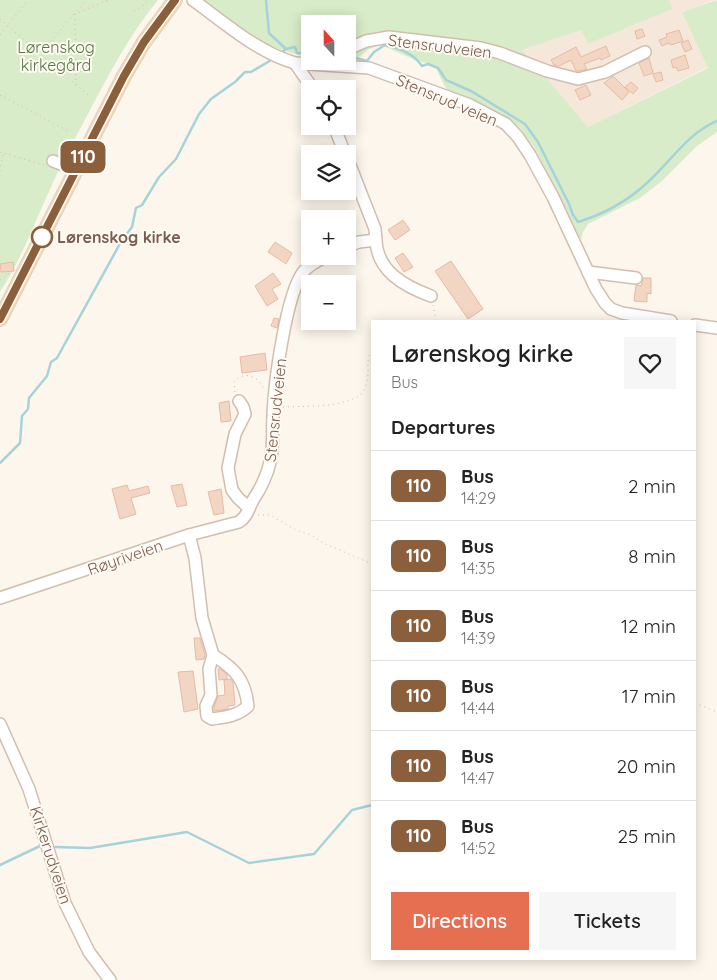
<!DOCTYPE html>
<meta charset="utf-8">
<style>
body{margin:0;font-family:Quicksand,sans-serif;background:#f6f6f6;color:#222;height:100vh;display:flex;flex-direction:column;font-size:19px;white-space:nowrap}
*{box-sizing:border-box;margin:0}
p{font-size:16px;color:#767676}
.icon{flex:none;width:28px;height:28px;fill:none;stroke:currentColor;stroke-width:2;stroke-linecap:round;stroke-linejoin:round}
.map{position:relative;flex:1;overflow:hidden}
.details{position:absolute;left:371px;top:320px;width:325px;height:640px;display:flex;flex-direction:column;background:#fff;border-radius:0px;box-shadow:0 2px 12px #0003}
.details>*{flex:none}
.badge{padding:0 10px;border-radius:8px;font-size:18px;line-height:32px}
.needle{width:32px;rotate:339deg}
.controls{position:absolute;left:301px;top:15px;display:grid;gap:10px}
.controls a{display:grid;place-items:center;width:55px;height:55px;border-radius:0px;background:#fff;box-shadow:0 2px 12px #0003;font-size:25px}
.map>.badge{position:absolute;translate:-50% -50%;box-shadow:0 0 0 2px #fff}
h2{padding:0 20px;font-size:19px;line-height:45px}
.round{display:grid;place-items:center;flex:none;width:52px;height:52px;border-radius:0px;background:#f6f6f6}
.overview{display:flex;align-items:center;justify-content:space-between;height:85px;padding:0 20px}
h1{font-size:24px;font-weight:600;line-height:38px}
.button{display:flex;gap:10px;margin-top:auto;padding:10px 20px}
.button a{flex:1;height:58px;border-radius:0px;background:#e76f51;color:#fff;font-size:20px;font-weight:600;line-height:58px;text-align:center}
.button a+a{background:#f6f6f6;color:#222}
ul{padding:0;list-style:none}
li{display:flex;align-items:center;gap:15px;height:70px;padding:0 20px;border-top:1px solid #e0e0e0}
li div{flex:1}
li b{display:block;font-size:19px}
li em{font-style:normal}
li .badge{min-width:55px;font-weight:700;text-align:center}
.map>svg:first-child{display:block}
.residential{fill:#f5e8da}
.green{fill:#d8ecc9}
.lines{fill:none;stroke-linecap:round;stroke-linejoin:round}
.stream{stroke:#a5d3da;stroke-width:2.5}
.building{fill:#f3d5c3;stroke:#e6bba3}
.minor-casing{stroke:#d1beb0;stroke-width:14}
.major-casing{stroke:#dad1cd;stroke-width:16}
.path{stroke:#d9b8a5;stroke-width:1;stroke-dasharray:1 4;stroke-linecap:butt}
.minor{stroke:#fff;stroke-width:11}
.major{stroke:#fbd9a5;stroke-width:14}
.line-casing{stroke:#fff;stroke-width:11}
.line{stroke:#8b5e3c;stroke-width:8}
.stop-dot{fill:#fff;stroke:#8b5e3c;stroke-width:2.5}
.labels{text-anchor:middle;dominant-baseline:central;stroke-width:4;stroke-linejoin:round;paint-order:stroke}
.street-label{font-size:16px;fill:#7a5c4d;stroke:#fffaf3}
.park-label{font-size:16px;fill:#537a41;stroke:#fffaf3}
.stop-label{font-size:16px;font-weight:bold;fill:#7a5c4d;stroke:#fffaf3;text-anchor:start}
</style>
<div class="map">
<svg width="717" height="980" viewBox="0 0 717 980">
<rect width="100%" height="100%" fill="#fdf6ec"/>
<polygon class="residential" points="669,0 715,0 682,12 708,67 588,127 521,50 581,30 588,44 671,9"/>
<g class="green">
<path d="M0,0H158C130,34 109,74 88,114C77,135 65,156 55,178C37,216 23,257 0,292Z"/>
<path d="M200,0H669L672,9L588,44L581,30L522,50L588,127L708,68L682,12L717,0V132L697,146L662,181L640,198L588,224L583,232L581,240L534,147L520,128L504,115L479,102L450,93L445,87L435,66L413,59L379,44L368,50L355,60H348V24H310V56C267,52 233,25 200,0Z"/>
</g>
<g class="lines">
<g class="stream">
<polyline points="266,0 269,33 286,49"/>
<polyline points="280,54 286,49 295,47 297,53 310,54"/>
<path d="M348,56L367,61L374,52L385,45C400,49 413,53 422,66L428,64L438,68L446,80L471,91L525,124L538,142L569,204L573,215L578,222C604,214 629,200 648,182C672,160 687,134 717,121"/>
<polyline points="0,463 20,443 22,416 28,409 29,398 47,376 51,362 57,358 122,240 132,227 136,208 142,205 159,177 176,159 199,114 211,99 235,82 245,72 251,72 273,59"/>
<polyline points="55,847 90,848 187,832 249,863 314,854 352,810 372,805"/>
<polyline points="0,865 40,846"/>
</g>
</g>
<g class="building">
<polygon points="642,29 645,36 637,39 635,31"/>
<polygon points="679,30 683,41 671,45 669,43 662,46 659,40 667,37 666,34"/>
<polygon points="688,40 692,49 685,52 681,43"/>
<polygon points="606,46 610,56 601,60 600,58 584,64 587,69 578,71 576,71 571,60 559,66 554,65 551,60 576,47 581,57"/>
<polygon points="685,55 689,68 678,71 676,67 673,68 671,60"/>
<polygon points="649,58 653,73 644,76 639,63"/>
<polygon points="661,72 663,80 656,82 653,74"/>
<polygon points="613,76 629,92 622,100 604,83"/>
<polygon points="631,82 638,88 633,94 625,87"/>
<polygon points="586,85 591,95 580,100 575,90"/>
<polygon points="403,220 410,230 395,240 388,230"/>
<polygon points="275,242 292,253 286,264 268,252"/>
<polygon points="403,253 413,267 404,272 395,258"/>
<polygon points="451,261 483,309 468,319 435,271"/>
<polygon points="13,262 14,271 1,272 0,264"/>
<polygon points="273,273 281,284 272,289 278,299 267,306 255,286"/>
<polygon points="643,278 651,278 651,294 647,293 647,302 634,301 636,285 641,286"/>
<polygon points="274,318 279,319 277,328 271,326"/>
<polygon points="265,353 267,370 242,373 240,357"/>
<polygon points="229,401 231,421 221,422 219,403"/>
<polygon points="182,484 187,505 177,507 171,486"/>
<polygon points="127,485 129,491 148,486 150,493 131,498 136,514 120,519 112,489"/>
<polygon points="221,489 224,513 214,515 208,492"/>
<polygon points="194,638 200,638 205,655 204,659 196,660"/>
<polygon points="218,669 220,669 227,674 227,679 219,680"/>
<polygon points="193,671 198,709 184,712 178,672"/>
<polygon points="231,679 233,682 235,705 228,706 228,709 214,711 214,707 218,696 225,695 224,680"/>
</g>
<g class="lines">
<defs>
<g id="minor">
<path d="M193,0C225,23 257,52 295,63L369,68L470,105L506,124L518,137L530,155L553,197L596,289L605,303L611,309L622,313L671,321"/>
<polyline points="348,49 366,41 389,37 481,48 500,53 547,71 578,79 605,72 645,52"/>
<polyline points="295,63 313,89"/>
<polyline points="334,126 345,154"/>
<polyline points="348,160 375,229 376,240 359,242 348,246"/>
<polyline points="53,161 76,170"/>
<path d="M376,240C377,271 404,286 431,296"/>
<polyline points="588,272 636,278"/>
<polyline points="695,325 717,328"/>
<polyline points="239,401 243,407 245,414 235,434 228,468 232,490 238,498 249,508"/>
<path d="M189,535L195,558L202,618L213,655C235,669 245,679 248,706C238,716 225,717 212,719L207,716L206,706L211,695L209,669L213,655"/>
<path d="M0,598L189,535L239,522C248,516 248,509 253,500C261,488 267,476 270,462C274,446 272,432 273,416C274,386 286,292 304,271C309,265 319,260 326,256"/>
<polyline points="0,724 29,789 65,903 89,952 110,980"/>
</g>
<polyline id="major" points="0,319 124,76 144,42 175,0"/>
</defs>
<use href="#minor" class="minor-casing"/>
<use href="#major" class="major-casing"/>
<g class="path">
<polyline points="134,11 144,5 148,0"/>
<polyline points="0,19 88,95"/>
<polyline points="0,35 28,0"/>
<polyline points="41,53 86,0"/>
<polyline points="76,85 75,14 108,0"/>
<polyline points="0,95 68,131"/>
<polyline points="0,152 44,165"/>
<polyline points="0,171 3,154"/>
<polyline points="0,280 7,276 10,271"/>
<polyline points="433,305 436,321"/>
<path d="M235,392L234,382C244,370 258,376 264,389"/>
<path d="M283,407C305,406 341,408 360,395C364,392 366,386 367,381C370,371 365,359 372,351"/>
<polyline points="258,515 270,515 296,530 311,535 323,543 372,564"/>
<polyline points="695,703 717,712"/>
</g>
<use href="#minor" class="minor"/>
<use href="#major" class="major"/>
</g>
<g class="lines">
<defs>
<polyline id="line" points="0,319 124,76 144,42 175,0"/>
</defs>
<use href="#line" class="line-casing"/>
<use href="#line" class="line"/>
</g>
<circle class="stop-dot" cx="42" cy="237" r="10"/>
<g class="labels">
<g class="street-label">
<text transform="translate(440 46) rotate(7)">Stensrudveien</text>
<text transform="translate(447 100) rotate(23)">Stensrud veien</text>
<text transform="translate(275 410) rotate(-84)">Stensrudveien</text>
<text transform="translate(125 557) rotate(-19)">Røyriveien</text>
<text transform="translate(51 855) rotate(72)">Kirkerudveien</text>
</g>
<g class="park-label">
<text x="56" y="47">Lørenskog<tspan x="56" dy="18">kirkegård</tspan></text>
</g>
<g class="stop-label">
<text x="57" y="237">Lørenskog kirke</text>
</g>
</g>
</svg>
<div class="controls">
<a><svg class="needle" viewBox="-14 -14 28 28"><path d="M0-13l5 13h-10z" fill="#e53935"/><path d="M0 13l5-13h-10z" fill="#767676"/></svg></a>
<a><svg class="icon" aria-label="locate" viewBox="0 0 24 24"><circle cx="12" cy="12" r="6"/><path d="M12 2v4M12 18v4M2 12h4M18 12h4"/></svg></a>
<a><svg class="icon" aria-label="layers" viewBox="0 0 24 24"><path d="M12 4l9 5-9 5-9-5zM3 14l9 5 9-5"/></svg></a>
<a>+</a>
<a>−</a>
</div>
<b class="badge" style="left:83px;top:157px;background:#8b5e3c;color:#fff">110</b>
<section class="details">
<div class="overview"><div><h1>Lørenskog kirke</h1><p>Bus</p></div><a class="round"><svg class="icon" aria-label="heart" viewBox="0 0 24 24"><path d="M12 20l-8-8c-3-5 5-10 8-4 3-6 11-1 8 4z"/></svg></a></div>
<h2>Departures</h2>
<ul>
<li><span class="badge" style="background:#8b5e3c;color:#fff">110</span><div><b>Bus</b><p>14:29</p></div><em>2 min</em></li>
<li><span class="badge" style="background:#8b5e3c;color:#fff">110</span><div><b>Bus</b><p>14:35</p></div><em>8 min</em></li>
<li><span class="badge" style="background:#8b5e3c;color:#fff">110</span><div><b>Bus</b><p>14:39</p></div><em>12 min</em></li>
<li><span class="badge" style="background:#8b5e3c;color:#fff">110</span><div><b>Bus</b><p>14:44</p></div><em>17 min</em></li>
<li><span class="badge" style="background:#8b5e3c;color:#fff">110</span><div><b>Bus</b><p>14:47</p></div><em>20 min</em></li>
<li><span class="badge" style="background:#8b5e3c;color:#fff">110</span><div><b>Bus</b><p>14:52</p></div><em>25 min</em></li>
</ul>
<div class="button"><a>Directions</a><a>Tickets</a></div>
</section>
</div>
